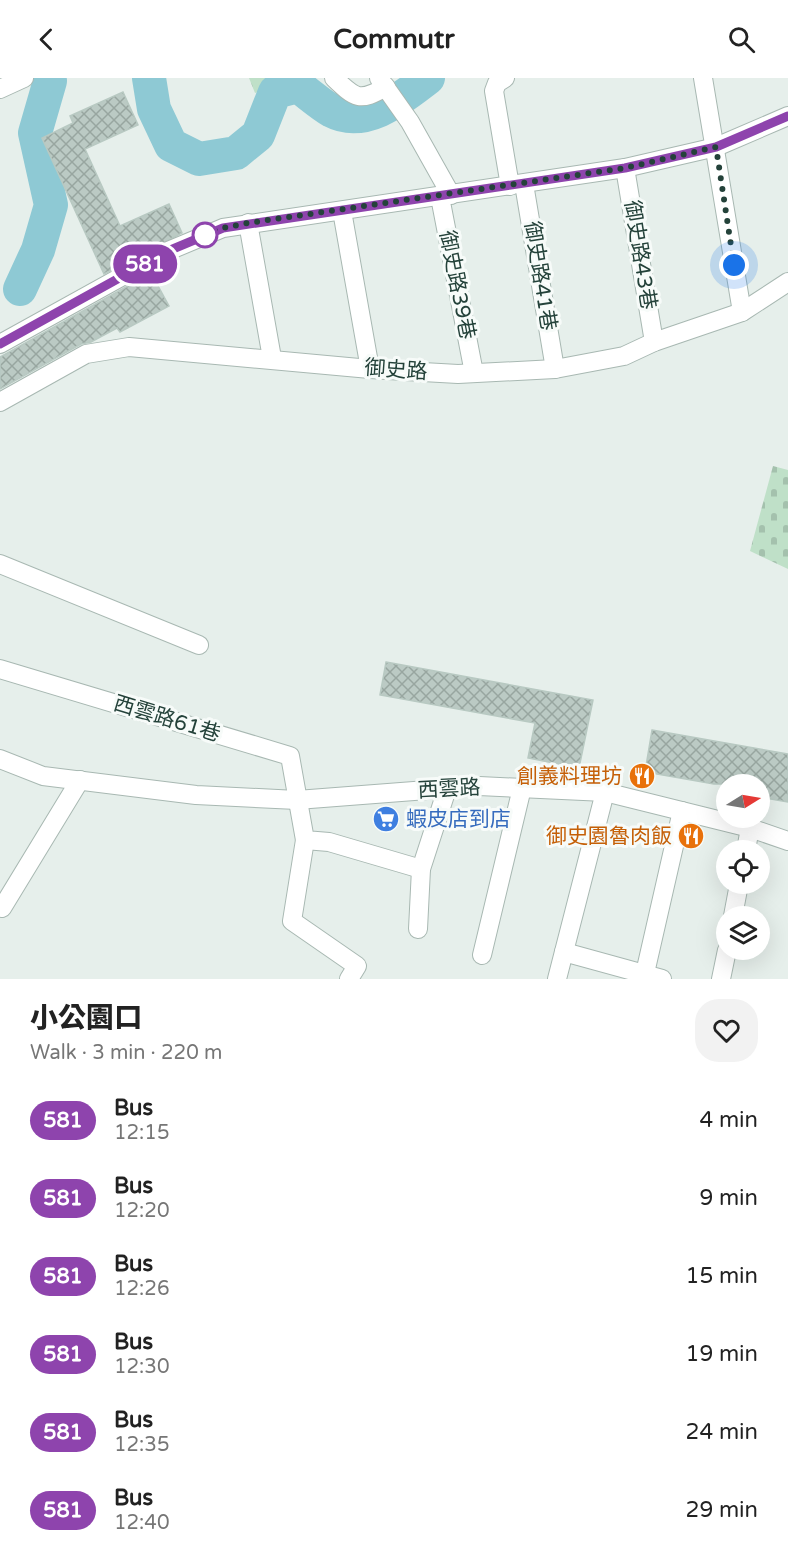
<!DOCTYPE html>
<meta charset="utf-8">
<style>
body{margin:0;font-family:"Varela Round","Noto Sans TC",sans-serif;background:#f2f2f2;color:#222;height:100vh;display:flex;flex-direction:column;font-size:22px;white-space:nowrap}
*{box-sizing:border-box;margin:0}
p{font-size:20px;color:#767676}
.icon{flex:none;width:33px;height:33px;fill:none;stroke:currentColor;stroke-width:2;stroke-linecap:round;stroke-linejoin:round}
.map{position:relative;height:901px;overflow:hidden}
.sheet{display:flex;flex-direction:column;background:#fff;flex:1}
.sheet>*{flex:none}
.badge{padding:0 12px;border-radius:20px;font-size:21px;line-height:39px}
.needle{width:39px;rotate:79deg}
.buttons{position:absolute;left:716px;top:696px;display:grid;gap:12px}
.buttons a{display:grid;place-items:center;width:54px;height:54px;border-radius:50%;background:#fff;box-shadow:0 6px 24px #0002;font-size:30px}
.you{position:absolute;width:30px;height:30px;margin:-15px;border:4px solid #fff;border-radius:50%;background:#1a73e8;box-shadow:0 0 0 9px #1a73e833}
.map>.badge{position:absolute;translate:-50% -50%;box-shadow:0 0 0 3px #fff}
.round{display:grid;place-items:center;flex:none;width:63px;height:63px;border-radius:24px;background:#f2f2f2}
.summary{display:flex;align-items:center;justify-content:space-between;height:102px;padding:0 30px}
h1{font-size:28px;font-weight:800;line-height:45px}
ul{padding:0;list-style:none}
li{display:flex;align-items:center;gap:18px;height:78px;padding:0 30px}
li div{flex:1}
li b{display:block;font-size:22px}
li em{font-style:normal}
li .badge{min-width:66px;font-weight:700;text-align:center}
header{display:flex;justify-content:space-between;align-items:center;height:78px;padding:0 30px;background:#fff;font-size:27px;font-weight:800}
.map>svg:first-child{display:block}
.forest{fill:url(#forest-crowns)}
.cemetery{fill:url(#cemetery-stones)}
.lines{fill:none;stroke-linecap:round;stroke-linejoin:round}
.river{stroke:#8ec9d4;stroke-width:34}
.building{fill:url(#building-cross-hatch);stroke:#b8c9c2;stroke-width:1.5}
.minor-casing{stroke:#a8b8b2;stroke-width:20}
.minor{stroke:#fff;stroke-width:18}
.line-casing{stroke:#fff;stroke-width:14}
.line{stroke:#8e44ad;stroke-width:9}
.walk{stroke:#24423a;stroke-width:6;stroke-dasharray:0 10.8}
.stop-dot{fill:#fff;stroke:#8e44ad;stroke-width:3}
.labels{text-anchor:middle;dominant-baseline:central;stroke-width:6;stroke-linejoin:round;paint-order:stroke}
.street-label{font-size:21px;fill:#24423a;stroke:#f7fbf9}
.food-label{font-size:21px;fill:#c56008;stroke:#f7fbf9;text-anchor:end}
.shop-label{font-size:21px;fill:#366cbe;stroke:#f7fbf9;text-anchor:start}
</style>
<header><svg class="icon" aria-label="back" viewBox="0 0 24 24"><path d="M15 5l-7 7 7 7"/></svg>Commutr<svg class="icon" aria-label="search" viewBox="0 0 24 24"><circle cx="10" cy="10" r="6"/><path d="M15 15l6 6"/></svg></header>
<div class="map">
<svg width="788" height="901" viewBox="0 0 788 901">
<defs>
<pattern id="forest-crowns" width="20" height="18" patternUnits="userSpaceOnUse" patternTransform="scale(1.5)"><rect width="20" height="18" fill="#bfe0c8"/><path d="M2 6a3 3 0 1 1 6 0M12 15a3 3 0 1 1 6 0" fill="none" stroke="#a4c1ad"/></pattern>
<pattern id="cemetery-stones" width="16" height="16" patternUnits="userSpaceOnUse" patternTransform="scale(1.5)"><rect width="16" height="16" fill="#bfe0c8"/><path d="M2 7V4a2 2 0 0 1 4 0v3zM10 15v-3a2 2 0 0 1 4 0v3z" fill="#a4c1ad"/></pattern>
<pattern id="building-cross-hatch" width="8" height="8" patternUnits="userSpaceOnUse" patternTransform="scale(1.5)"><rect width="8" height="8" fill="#bbcac4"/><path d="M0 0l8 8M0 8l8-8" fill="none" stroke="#98a6a0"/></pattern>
</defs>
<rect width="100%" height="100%" fill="#e6efeb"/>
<polygon class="forest" points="249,0 294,0 255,15"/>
<polygon class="cemetery" points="773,388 788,392 788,491 750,473"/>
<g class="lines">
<g class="river">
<path d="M149,0L154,31L171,67L199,81L236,75L258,57L275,14L298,8C309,16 320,26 332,33C366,51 403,19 428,0"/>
<polyline points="20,211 38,172 51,127 35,55 50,3"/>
</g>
</g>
<g class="building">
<polygon points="123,14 138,47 85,71 120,148 169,126 182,155 104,196 42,60 73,45 70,38"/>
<polygon points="151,195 169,228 120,254 117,250 91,264 81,266 0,311 0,279"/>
<polygon points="386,584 593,622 579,690 528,680 535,645 380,617"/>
<polygon points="652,652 788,676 788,724 759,719 759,706 714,706 645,694"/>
</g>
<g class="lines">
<defs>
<g id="minor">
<path d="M334,0C356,21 359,24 386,9"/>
<polyline points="379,0 410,44 451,117"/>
<polyline points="505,0 497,5 494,13 510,108"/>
<polyline points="703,0 742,234"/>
<polyline points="0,11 24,0"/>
<polyline points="625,90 654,264"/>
<polyline points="524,106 555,291"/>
<polyline points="440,119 474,295"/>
<polyline points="342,133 370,291"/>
<polyline points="248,145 272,280"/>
<polyline points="0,266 168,173 223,150 625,90 716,69 788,38"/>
<polyline points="0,324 86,276 129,269 370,291 458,296 555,291 624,278 654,264 742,234 788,204"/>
<polyline points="0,486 199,567"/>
<polyline points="0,591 290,678 305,762 329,764 421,791"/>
<polyline points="0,681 43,698 196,717 297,722 479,708 605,714 750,750 788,763"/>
<polyline points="305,762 292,843 357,888 349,901"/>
<polyline points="746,772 750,750"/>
<polyline points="2,830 80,702"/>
<polyline points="733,838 739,806"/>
<polyline points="418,851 421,791 447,711"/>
<polyline points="564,874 662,901"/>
<polyline points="482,877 522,710"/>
<polyline points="645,895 682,733"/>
<polyline points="557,901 605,714"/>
<polyline points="721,901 727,872"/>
</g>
</defs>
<use href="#minor" class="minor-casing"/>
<use href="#minor" class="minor"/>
</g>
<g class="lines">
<defs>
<polyline id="line" points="0,266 168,173 223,150 625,90 716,69 788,38"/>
</defs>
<use href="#line" class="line-casing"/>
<use href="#line" class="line"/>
<polyline class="walk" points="205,157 223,150 248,145 625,90 716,69 734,187"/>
</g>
<defs>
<symbol id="restaurant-disc" viewBox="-11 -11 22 22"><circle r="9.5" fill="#e8710a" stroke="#f7fbf9"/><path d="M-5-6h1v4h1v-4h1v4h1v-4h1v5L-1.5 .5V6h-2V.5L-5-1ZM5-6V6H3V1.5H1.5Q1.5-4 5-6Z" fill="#fff"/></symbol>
<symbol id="supermarket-disc" viewBox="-11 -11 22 22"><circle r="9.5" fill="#3f7fe0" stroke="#f7fbf9"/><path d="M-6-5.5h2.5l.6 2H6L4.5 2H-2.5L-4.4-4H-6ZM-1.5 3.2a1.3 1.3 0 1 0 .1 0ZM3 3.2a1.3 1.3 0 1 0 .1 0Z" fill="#fff"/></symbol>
</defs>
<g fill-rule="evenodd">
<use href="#restaurant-disc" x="627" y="683" width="30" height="30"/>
<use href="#supermarket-disc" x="371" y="726" width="30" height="30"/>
<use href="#restaurant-disc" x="676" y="743" width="30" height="30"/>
</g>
<circle class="stop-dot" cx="205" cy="157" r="12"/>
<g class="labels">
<g class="street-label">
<text transform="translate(640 177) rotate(81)">御史路43巷</text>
<text transform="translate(540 198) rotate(81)">御史路41巷</text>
<text transform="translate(457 207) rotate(79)">御史路39巷</text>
<text transform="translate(396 292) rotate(4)">御史路</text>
<text transform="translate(167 641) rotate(17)">西雲路61巷</text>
<text transform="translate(449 711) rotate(-3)">西雲路</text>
</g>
<g class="food-label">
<text x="622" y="698">創義料理坊</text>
<text x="672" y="758">御史園魯肉飯</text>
</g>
<g class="shop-label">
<text x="406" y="741">蝦皮店到店</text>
</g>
</g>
</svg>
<div class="buttons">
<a><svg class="needle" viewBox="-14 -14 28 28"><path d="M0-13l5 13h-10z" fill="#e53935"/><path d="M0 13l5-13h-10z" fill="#767676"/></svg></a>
<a><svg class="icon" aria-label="locate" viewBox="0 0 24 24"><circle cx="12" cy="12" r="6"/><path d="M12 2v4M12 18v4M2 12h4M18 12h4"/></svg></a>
<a><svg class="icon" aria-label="layers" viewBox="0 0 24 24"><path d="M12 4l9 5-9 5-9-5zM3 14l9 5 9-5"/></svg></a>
</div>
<div class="you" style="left:734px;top:187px"></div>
<b class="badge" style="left:145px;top:186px;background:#8e44ad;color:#fff">581</b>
</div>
<section class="sheet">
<div class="summary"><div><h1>小公園口</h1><p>Walk · 3 min · 220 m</p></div><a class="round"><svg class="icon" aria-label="heart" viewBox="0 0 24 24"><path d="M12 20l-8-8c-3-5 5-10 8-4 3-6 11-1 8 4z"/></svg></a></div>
<ul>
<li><span class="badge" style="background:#8e44ad;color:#fff">581</span><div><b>Bus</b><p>12:15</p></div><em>4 min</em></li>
<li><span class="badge" style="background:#8e44ad;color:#fff">581</span><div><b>Bus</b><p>12:20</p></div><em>9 min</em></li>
<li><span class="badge" style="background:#8e44ad;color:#fff">581</span><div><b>Bus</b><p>12:26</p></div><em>15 min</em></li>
<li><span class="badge" style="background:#8e44ad;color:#fff">581</span><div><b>Bus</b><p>12:30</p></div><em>19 min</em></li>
<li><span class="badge" style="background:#8e44ad;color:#fff">581</span><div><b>Bus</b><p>12:35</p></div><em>24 min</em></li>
<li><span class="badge" style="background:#8e44ad;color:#fff">581</span><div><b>Bus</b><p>12:40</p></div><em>29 min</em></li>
</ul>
</section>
